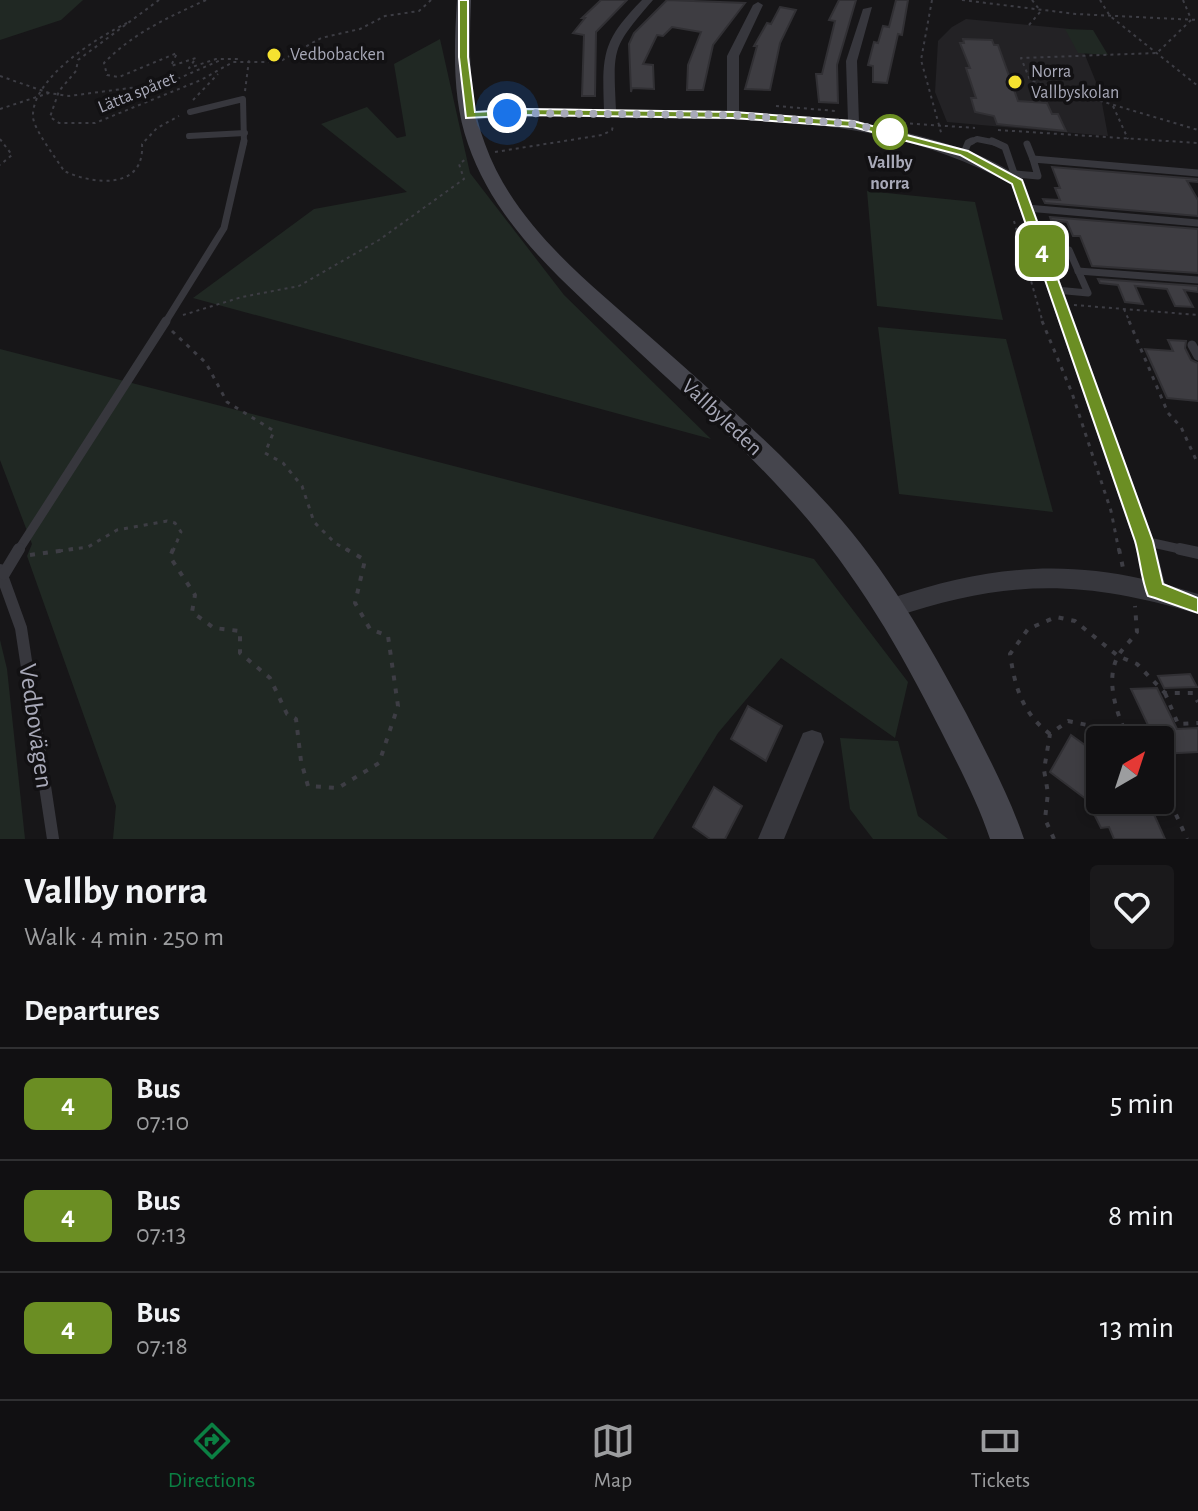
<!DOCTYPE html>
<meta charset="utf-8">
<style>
body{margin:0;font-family:"Alegreya Sans",sans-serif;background:#1a191b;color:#f1f3f6;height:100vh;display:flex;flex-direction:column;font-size:30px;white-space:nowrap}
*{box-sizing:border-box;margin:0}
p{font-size:26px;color:#9c9d9f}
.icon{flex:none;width:44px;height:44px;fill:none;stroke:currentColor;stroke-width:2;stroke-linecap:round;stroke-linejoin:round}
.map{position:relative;height:839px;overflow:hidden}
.sheet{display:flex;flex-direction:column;background:#111012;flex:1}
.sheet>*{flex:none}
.badge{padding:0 16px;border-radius:12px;font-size:28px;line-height:52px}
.needle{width:52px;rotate:39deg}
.fabs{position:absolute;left:1086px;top:726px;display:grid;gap:16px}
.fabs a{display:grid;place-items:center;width:88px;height:88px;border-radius:8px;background:#111012;box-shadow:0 4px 12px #0003,0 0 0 2px #303032;font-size:40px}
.you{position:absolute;width:40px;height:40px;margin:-20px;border:6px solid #fff;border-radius:50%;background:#1a73e8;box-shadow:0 0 0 12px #1a73e833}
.map>.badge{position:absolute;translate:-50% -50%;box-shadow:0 0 0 4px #fff}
h2{padding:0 24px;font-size:30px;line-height:72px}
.round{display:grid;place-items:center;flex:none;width:84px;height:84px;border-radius:8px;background:#1a191b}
.overview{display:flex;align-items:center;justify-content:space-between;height:136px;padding:0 24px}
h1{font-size:38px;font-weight:600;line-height:60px}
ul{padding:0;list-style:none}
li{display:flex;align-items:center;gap:24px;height:112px;padding:0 24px;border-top:2px solid #303032}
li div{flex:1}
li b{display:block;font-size:30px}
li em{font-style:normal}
li .badge{min-width:88px;font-weight:700;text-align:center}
.dock{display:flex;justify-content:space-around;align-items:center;height:112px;border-top:2px solid #303032;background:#111012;font-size:22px;color:#9c9d9f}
.dock a{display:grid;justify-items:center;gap:4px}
.dock .active{color:#0b8043}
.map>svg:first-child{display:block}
.built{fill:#232225}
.green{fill:#202823}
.building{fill:#3e3d42;stroke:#313034;stroke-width:2}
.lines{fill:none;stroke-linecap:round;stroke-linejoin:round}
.path-far2{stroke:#3d3d44;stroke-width:2;stroke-dasharray:3 4;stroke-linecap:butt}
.path-far1{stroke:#3d3d44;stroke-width:3;stroke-dasharray:4 6;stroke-linecap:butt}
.path{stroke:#3d3d44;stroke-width:4;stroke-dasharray:5 8;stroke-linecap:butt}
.service-far3{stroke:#37373d;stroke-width:6}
.service-far2{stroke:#37373d;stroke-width:7}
.service-far1{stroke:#37373d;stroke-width:9}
.service{stroke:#37373d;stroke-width:12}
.minor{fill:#37373d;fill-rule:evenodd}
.secondary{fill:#45454d;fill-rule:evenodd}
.line{fill:#6b8e23;stroke:#fff;stroke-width:2}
.walk{stroke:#a8a9b8;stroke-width:8;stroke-dasharray:0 14.4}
.poi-dot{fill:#f6e230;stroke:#121113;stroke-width:3}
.stop-dot{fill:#fff;stroke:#6b8e23;stroke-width:4}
.labels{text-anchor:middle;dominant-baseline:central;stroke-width:7;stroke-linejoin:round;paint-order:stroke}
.far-poi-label{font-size:18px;fill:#a8a9b8;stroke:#121113;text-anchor:start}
.far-street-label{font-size:18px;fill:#a8a9b8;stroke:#121113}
.far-stop-label{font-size:18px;font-weight:bold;fill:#a8a9b8;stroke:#121113}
.street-label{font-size:22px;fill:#a8a9b8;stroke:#121113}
.near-street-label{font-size:26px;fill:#a8a9b8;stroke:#121113}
</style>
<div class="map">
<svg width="1198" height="839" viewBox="0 0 1198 839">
<rect width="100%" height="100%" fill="#171618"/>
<polygon class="built" points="966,19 1070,29 1081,45 1100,92 1108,136 947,122 935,92 938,41 952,27"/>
<g class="green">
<polygon points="0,0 83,0 61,20 0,40"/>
<polygon points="1065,29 1093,30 1108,55 1078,53"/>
<polygon points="440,39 470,173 564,295 711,439 193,298 314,209 407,192 321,124 367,107 397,138 406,136 394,64"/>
<polygon points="867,191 975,202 1003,320 877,306"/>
<polygon points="878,327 1006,339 1053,512 899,494"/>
<polygon points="0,349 814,559 908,682 895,738 781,658 718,733 653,839 113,839 116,806 27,556 32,544 0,460"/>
<polygon points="0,640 7,669 25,839 0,839"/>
<polygon points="840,738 898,741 918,816 948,839 873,839 850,809"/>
</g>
<g class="building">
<polygon points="601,0 627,0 596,32 595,96 582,96 584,35 573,33 585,18 582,18"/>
<polygon points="667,0 745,3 713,45 703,90 687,90 688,65 701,32 672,27 663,36 657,35 643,64 653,65 654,89 632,88 631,92 629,44 634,33"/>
<polygon points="839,0 856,0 837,65 838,103 819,102 816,74 822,74 835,21 829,20"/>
<polygon points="896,0 908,0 902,35 898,34 887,83 873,82 873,66 868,65 874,42 878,43 883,26 889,27"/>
<polygon points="780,7 796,10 780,43 770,90 745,89 757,46 754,46 767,23 771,24"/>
<polygon points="963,39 992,40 994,45 998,45 1018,101 1047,103 1052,114 1058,114 1066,131 997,124 994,116 975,112 971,98 976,98 966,68 970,68 960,43 964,43"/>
<polygon points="1052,167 1198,179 1198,182 1187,181 1198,200 1198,216 1045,203 1043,199 1060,200 1055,188 1060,188"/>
<polygon points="1050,217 1198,229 1198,273 1092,266 1080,236 1073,236 1067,222 1051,220"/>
<polygon points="1098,279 1198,286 1198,292 1184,290 1193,307 1175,306 1167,289 1135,286 1143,304 1125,302 1118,285 1100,283"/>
<polygon points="1168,340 1186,341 1185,348 1191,360 1198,363 1198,401 1167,398 1145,349 1173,351"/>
<polygon points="1190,674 1197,687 1164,688 1158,676"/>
<polygon points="1157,688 1177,729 1198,728 1198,752 1160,754 1160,740 1155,740 1131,689"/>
<polygon points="748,706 782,726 766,761 731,739"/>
<polygon points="1071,735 1100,756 1100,800 1148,801 1165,839 1114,839 1109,827 1101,828 1092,810 1094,805 1050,772"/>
<polygon points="714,787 742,806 725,839 710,839 693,827"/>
</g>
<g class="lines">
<g class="path-far2">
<polyline points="159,0 78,60 76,71 59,91 50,117 59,123 95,123 201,80 233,62 279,62 321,38 360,29 385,16 419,11 431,0"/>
<path d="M206,0C169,17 133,33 104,63L107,75L119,77L177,53L171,66L196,58L189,68L216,59H241"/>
<polyline points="932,0 921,60 942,136"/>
<polyline points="962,0 1076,14 1198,20"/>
<polyline points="1032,0 1039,9"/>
<polyline points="1100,0 1110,16 1198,86"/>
<polyline points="1183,0 1191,19"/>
<polyline points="1191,20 1157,53 1021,58 1030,80 1198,130"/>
<path d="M127,23C96,38 31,79 33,117C34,130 56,158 64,171C94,185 145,190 142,144L157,128L179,116"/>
<polyline points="1029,25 1041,11"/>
<polyline points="0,76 49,93"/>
<polyline points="245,91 249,60"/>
<polyline points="193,100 218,74"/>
<polyline points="776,106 836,111"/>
<polyline points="1113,106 1128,139"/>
<polyline points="0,109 49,93 69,96 168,83 223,59"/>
<polyline points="903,123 975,128"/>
<polyline points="998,130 1198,143"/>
<polyline points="0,139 12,155 0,165"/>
<polyline points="495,152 602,135 612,130 613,126"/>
<polyline points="1014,221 1043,323"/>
<polyline points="1074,305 1198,315"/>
<polyline points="1124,309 1130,323"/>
<polyline points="183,315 242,297 299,286 379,240 464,179 459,164 466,159"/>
</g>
<g class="path-far1">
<polyline points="1042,321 1072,393 1111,511 1119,551"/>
<polyline points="1129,321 1168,413 1181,427 1198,464"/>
<polyline points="172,331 206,363 227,402 274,431 265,453 283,463 302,486 314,522 335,543 349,551"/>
<polyline points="59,551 88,547 117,530 167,521 175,523 181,532 173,551"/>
</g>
<g class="path">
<polyline points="173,549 170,557 195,595 192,612 214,628 240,631 240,653 270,678 287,714 296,719 301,761 308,786 338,788 379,763 398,706 388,636 370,629 355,603 365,560 346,549"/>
<polyline points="1119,549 1123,568"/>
<polyline points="30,555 73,549"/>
<polyline points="1165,693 1178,724 1198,723"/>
<path d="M1050,734C1022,713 1015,687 1010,654L1028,629L1056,617L1075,621L1118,656L1137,664L1165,693H1193L1198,702"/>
<path d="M1129,740C1118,717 1105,683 1117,658C1122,648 1131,641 1137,632L1135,606"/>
<polyline points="1160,779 1187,839"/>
<polyline points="1054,839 1045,819 1048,793 1044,770 1050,734 1068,721 1126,733"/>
</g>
<g class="service-far3">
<polyline points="190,112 243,99 244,143"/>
<polyline points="189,136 245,133"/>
<polyline points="968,143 977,139 997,143"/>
</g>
<g class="service-far2">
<polyline points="992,141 1005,147 1016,179"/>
<polyline points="1027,144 1033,159"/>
<polyline points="964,153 968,143 972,141"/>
<polyline points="1015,174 1038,176 1033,159 1198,173"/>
<polyline points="1027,208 1198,223"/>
<polyline points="1041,247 1069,250 1088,293 1056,290"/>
<polyline points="1078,271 1198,280"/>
<polyline points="165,323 224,228 244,141"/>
</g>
<g class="service-far1">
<polyline points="1192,345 1198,356"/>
<polyline points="1144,541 1189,551"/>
<polyline points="18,551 166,321"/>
</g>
<g class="service">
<polyline points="1180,549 1198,553"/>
<polyline points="0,570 21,628 53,839"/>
<polyline points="4,574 19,549"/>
</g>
<g class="minor">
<path d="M642,0H653C612,48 613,46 616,110L727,112V56L753,5L758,2L763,5L739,56V112L848,121L846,61L863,9L872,7L857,61L859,123C905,131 990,150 1024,182L1154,541L1165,584L1198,594V614C1082,579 1007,579 892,618L884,615L881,608L884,601L892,598C979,569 1053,559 1143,579L1134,541L1011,184C891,120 786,120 654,118C592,117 531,115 470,120L464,116C481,104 577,109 604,110C602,54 602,41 642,0Z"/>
<polygon points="812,730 821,733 824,742 784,839 758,839 803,733"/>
</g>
<path class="secondary" d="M457,0H471C469,48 468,99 485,144C514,225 586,280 648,335C710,390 773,444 829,506C885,567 927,640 966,713C987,754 1009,795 1024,839H990C977,800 958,765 940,729C898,645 851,565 787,496C737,441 681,391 626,340C565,283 496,226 468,144C452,99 454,48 457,0Z"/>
</g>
<path class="line" d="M459,0H468V57L475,112L525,109L733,112L853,121L968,151L1022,180L1153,541L1163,584L1198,598V613L1155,598L1148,596C1141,579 1140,558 1135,541L1012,184L960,155L853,127L733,118L525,115L466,118L459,57Z"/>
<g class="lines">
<polyline class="walk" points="507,113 733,115 853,124 896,134 890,132"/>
</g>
<g class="poi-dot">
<circle cx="274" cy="55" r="8"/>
<circle cx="1015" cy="82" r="8"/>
</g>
<circle class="stop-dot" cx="890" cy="132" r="16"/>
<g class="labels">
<g class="far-poi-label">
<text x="290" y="55">Vedbobacken</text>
<text x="1031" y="72">Norra<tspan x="1031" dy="21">Vallbyskolan</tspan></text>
</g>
<g class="far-street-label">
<text transform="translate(137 93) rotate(-22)">Lätta spåret</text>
</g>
<g class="far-stop-label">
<text x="890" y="163">Vallby<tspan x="890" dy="21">norra</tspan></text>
</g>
<g class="street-label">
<text transform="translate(722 417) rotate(43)">Vallbyleden</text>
</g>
<g class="near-street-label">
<text transform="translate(36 726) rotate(82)">Vedbovägen</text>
</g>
</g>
</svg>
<div class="fabs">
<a><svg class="needle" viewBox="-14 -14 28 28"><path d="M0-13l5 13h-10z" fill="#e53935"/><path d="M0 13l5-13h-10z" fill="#9c9d9f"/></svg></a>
</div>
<div class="you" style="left:507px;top:113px"></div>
<b class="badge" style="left:1042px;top:251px;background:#6b8e23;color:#fff">4</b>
</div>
<section class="sheet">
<div class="overview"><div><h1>Vallby norra</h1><p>Walk · 4 min · 250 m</p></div><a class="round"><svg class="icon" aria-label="heart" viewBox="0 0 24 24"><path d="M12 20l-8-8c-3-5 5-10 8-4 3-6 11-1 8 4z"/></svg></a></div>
<h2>Departures</h2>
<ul>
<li><span class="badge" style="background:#6b8e23;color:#fff">4</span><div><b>Bus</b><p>07:10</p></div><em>5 min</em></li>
<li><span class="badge" style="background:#6b8e23;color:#fff">4</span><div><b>Bus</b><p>07:13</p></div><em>8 min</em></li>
<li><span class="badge" style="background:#6b8e23;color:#fff">4</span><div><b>Bus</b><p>07:18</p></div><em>13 min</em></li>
</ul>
</section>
<nav class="dock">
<a class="active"><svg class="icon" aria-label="directions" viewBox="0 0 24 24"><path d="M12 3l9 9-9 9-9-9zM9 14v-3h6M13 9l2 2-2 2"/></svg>Directions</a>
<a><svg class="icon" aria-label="map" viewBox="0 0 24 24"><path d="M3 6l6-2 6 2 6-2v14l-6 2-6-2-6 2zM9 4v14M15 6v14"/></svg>Map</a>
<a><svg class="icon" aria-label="tickets" viewBox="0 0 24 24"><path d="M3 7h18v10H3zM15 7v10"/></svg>Tickets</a>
</nav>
